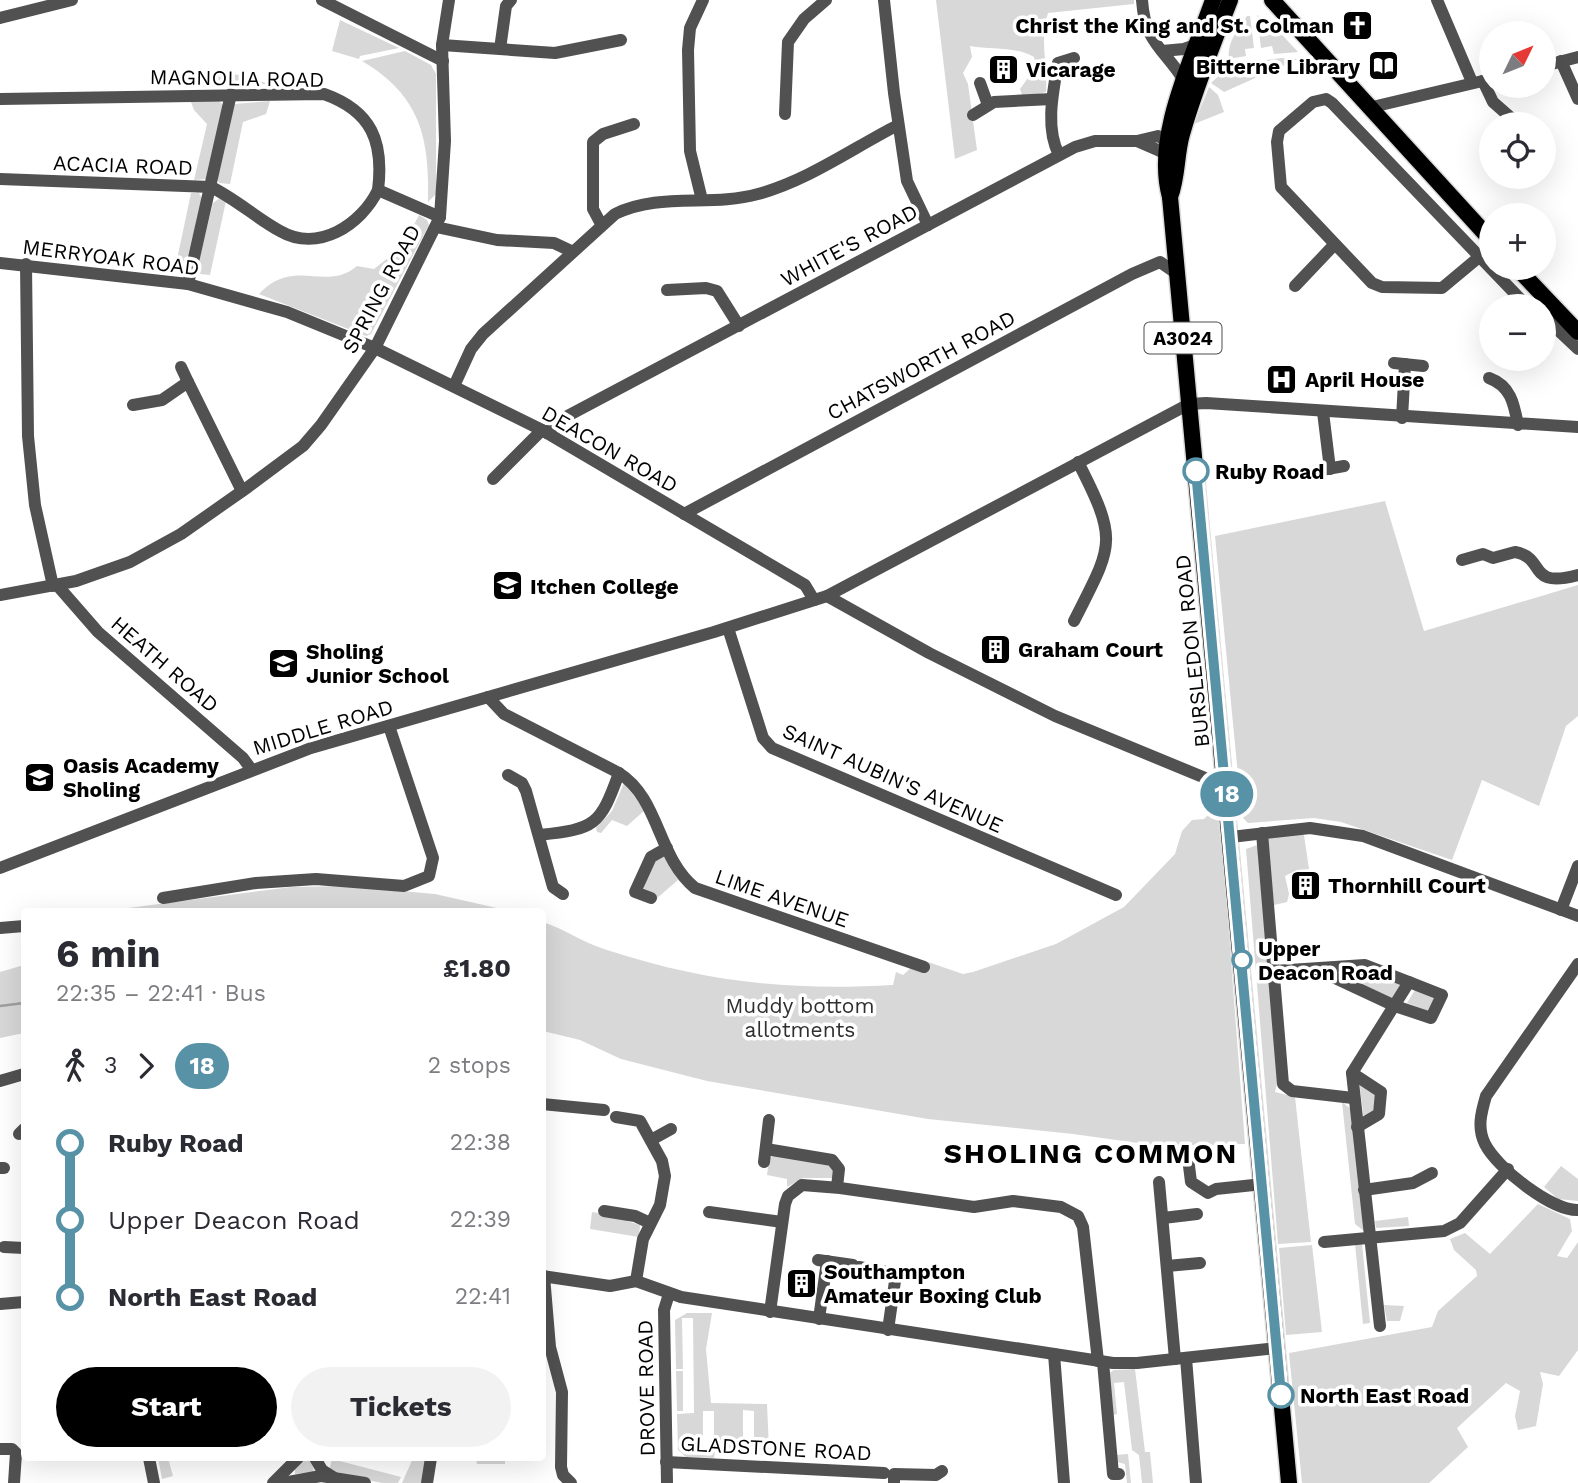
<!DOCTYPE html>
<meta charset="utf-8">
<style>
body{margin:0;font-family:"Work Sans",sans-serif;background:#f2f2f3;color:#2b2b33;height:100vh;display:flex;flex-direction:column;font-size:26px;white-space:nowrap}
*{box-sizing:border-box;margin:0}
p{font-size:23px;color:#7c7c81}
.icon{flex:none;width:38px;height:38px;fill:none;stroke:currentColor;stroke-width:2;stroke-linecap:round;stroke-linejoin:round}
.map{position:relative;flex:1;overflow:hidden}
.sheet{position:absolute;left:21px;top:908px;width:525px;height:553px;display:flex;flex-direction:column;background:#fff;border-radius:7px;box-shadow:0 7px 28px #0002}
.sheet>*{flex:none}
.badge{padding:0 14px;border-radius:23px;font-size:24px;line-height:46px}
.needle{width:46px;rotate:47deg}
.tools{position:absolute;left:1479px;top:21px;display:grid;gap:14px}
.tools a{display:grid;place-items:center;width:77px;height:77px;border-radius:50%;background:#fff;box-shadow:0 7px 28px #0002;font-size:35px}
.map>.badge{position:absolute;translate:-50% -50%;box-shadow:0 0 0 4px #fff}
.legs{display:flex;align-items:center;gap:10px;height:77px;padding:0 35px;font-size:23px}
.legs p{margin-inline-start:auto}
.summary{display:flex;align-items:center;justify-content:space-between;height:119px;padding:0 35px}
h1{font-size:38px;font-weight:700;line-height:52px}
.cta{display:flex;gap:14px;margin-top:auto;padding:14px 35px}
.cta a{flex:1;height:80px;border-radius:42px;background:#000;color:#fff;font-size:28px;font-weight:700;line-height:80px;text-align:center}
.cta a+a{background:#f2f2f3;color:#2b2b33}
ul{padding:0 35px;list-style:none}
li{display:flex;align-items:center;gap:24px;height:77px;font-size:26px}
li i{display:grid;place-items:center;width:10px;height:100%;margin:0 9px;background:currentColor}
li i::after{content:'';width:18px;height:18px;margin:-9px;border:5px solid;border-radius:50%;background:#fff}
li p{margin-inline-start:auto}
li:first-child i{background:linear-gradient(#0000 50%,currentColor 0)}
li:last-child i{background:linear-gradient(currentColor 50%,#0000 0)}
.map>svg:first-child{display:block}
.green{fill:#d8d8d8;fill-rule:evenodd}
.lines{fill:none;stroke-linecap:round;stroke-linejoin:round}
.stream{stroke:#9f9f9f;stroke-width:2.5}
.major-casing{stroke:#dbdbdb;stroke-width:19}
.minor{stroke:#515151;stroke-width:12}
.major{stroke:#000;stroke-width:16}
.line-1-casing{stroke:#fff;stroke-width:16}
.line-1{stroke:#5892a7;stroke-width:10}
.stop-1-dot{fill:#fff;stroke:#5892a7;stroke-width:3.5}
.labels{text-anchor:middle;dominant-baseline:central;stroke-width:7;stroke-linejoin:round;paint-order:stroke}
.shield{fill:#fff;stroke:#4c4c4c;stroke-width:2}
.shield-label{font-size:19px;font-weight:bold;fill:#000}
.poi-label{font-size:21px;font-weight:bold;fill:#000;stroke:#fff;text-anchor:start}
.street-label{font-size:21px;fill:#000;stroke:#fff}
.stop-label{font-size:21px;font-weight:bold;fill:#000;stroke:#fff;text-anchor:start}
.park-label{font-size:21px;fill:#2f2f2f;stroke:#fff}
.district-label{font-size:28px;font-weight:bold;letter-spacing:2px;fill:#000;stroke:#fff}
</style>
<div class="map">
<svg width="1578" height="1483" viewBox="0 0 1578 1483">
<rect width="100%" height="100%" fill="#fff"/>
<g class="green">
<path d="M936,0H1134V4L1048,13C1039,40 1048,64 1046,92L1023,98L1020,89L1028,78L1037,73L1034,57C1015,46 991,50 970,46L972,57L963,73L968,84L977,150L955,159Z"/>
<polygon points="1257,15 1273,25 1298,52 1274,54 1272,46 1261,48"/>
<path d="M1247,16H1250L1254,48L1245,49L1246,56L1229,59C1227,42 1238,29 1247,16Z"/>
<polygon points="340,20 399,48 360,56 359,59 332,51"/>
<path d="M405,51L431,65L436,74V194L428,202C430,138 420,95 362,61Z"/>
<polygon points="1281,58 1298,59 1224,92 1211,83 1230,65"/>
<polygon points="232,74 248,76 268,84 196,87 211,77"/>
<polygon points="1209,87 1218,95 1224,112 1194,124"/>
<polygon points="218,100 224,106 207,179 194,180 207,124 194,110 191,102"/>
<polygon points="270,101 266,114 243,122 230,184 219,183 217,179 234,104"/>
<polygon points="191,193 199,193 202,199 184,271 175,269"/>
<polygon points="220,198 226,201 210,275 200,274 197,269 213,203"/>
<path d="M419,215L427,220L429,225L371,334L366,336L259,294C295,256 325,293 357,266L374,269L403,246Z"/>
<polygon points="1385,501 1424,631 1578,585 1578,716 1566,726 1539,806 1482,780 1452,860 1341,822 1314,818 1248,823 1242,817 1215,536"/>
<polygon points="624,783 645,810 627,826 612,820 601,833 597,832 596,828 612,811"/>
<path d="M1219,804L1245,1144L1160,1146L1073,1134L928,1119L707,1081L621,1059L580,1040L543,1031V922C564,929 584,943 607,950C705,982 789,991 893,985L896,972L903,975L912,967L925,970L928,962L963,974L973,972L1056,944L1124,907L1175,854L1182,831L1192,820L1204,819Z"/>
<polygon points="1284,835 1304,835 1309,869 1297,870 1285,876 1289,894 1287,902 1274,905 1266,839"/>
<polygon points="1260,844 1279,1076 1275,1092 1295,1097 1311,1242 1278,1244 1246,849"/>
<polygon points="659,856 664,857 678,880 656,899 643,890 652,861"/>
<polygon points="346,886 435,894 514,912 97,912 291,887"/>
<polygon points="24,965 24,1033 0,1038 0,972"/>
<polygon points="1361,969 1403,983 1393,1001 1339,974"/>
<polygon points="1415,990 1435,999 1428,1011 1407,1003"/>
<polygon points="1359,1080 1377,1090 1377,1109 1364,1120"/>
<polygon points="1342,1102 1351,1109 1364,1231 1355,1224"/>
<polygon points="775,1154 829,1165 833,1168 833,1178 803,1178 787,1187 787,1179 767,1175 769,1159"/>
<polygon points="1561,1166 1578,1179 1578,1201 1558,1199 1544,1187"/>
<polygon points="1538,1204 1570,1219 1572,1231 1557,1256 1567,1258 1578,1242 1578,1350 1559,1376 1540,1372 1543,1384 1536,1426 1518,1430 1515,1416 1520,1391 1506,1383 1457,1428 1468,1447 1429,1483 1302,1483 1289,1353 1432,1327 1438,1311 1477,1276 1476,1270 1454,1250 1450,1239 1465,1233 1490,1254"/>
<polygon points="592,1212 627,1218 627,1221 640,1225 639,1237 590,1229"/>
<polygon points="1408,1217 1409,1226 1376,1228 1375,1221"/>
<polygon points="1355,1244 1362,1244 1370,1323 1363,1324"/>
<polygon points="1312,1245 1322,1332 1286,1335 1279,1248"/>
<polygon points="1384,1305 1404,1306 1400,1321 1387,1321"/>
<path d="M687,1313H712L706,1349L711,1403L767,1404L769,1449L754,1450V1411L743,1410V1450L715,1451L714,1458L686,1457L678,1450L677,1414L694,1413L693,1318H682L683,1369H676L675,1320ZM703,1411H714V1451L703,1450Z"/>
<polygon points="1135,1369 1145,1452 1150,1452 1153,1483 1142,1483 1139,1455 1132,1450 1124,1382 1114,1383 1117,1414 1113,1415 1109,1373 1114,1370"/>
<polygon points="676,1371 683,1371 683,1411 677,1411"/>
<polygon points="1128,1454 1131,1483 1127,1483 1125,1464 1117,1462 1115,1455"/>
<polygon points="158,1458 168,1458 173,1476 162,1479"/>
<polygon points="306,1458 311,1458 314,1472 295,1474 295,1468"/>
<polygon points="413,1458 426,1461 424,1483 402,1483"/>
<polygon points="476,1458 505,1458 505,1464 477,1464"/>
<polygon points="332,1459 401,1477 398,1483 382,1483 335,1473 329,1471"/>
</g>
<g class="lines">
<polyline class="stream" points="0,1006 24,1003"/>
<defs>
<g id="major">
<path d="M1213,0C1193,58 1153,136 1170,197L1289,1483"/>
<polyline points="1272,0 1491,240"/>
<path d="M1170,197C1178,176 1176,155 1182,134C1195,88 1213,44 1230,0"/>
<polyline points="1517,268 1578,332"/>
</g>
</defs>
<use href="#major" class="major-casing"/>
<g class="minor">
<polyline points="322,0 443,61"/>
<polyline points="884,0 894,93 907,181 928,225"/>
<path d="M1142,0C1145,44 1164,48 1185,82"/>
<polyline points="1437,0 1472,82"/>
<polyline points="0,18 72,0"/>
<polyline points="442,45 555,53 621,40"/>
<polyline points="500,49 506,6 511,0"/>
<polyline points="1162,51 1184,49 1198,44"/>
<polyline points="1561,61 1578,99"/>
<polyline points="1544,66 1578,57"/>
<polyline points="1483,81 1493,102 1518,124"/>
<polyline points="980,83 988,105"/>
<path d="M0,99L324,94C372,111 384,142 378,190L440,217"/>
<polyline points="1368,108 1491,79"/>
<polyline points="785,114 788,42 804,19 826,0"/>
<polyline points="973,115 994,102 1052,99"/>
<polyline points="1137,141 1160,151 1167,144"/>
<path d="M1059,155C1045,128 1053,92 1058,63L1074,58"/>
<path d="M0,179L211,187C236,199 256,218 280,231C318,253 361,225 378,190"/>
<polyline points="702,200 690,151 688,50 690,28 703,0"/>
<polyline points="601,224 593,209 593,142 603,134 634,124"/>
<polyline points="436,227 497,240 554,243 571,251"/>
<polyline points="1478,258 1442,288 1382,287 1372,283 1281,187 1277,142 1279,131 1313,102 1326,99 1332,103 1527,306"/>
<polyline points="0,263 188,284 287,312 375,348 542,430 805,585 814,600"/>
<polyline points="26,264 28,436 35,505 53,586"/>
<polyline points="188,284 231,94"/>
<polyline points="1295,286 1334,245"/>
<polyline points="667,290 706,288 717,291 739,326"/>
<polyline points="1544,317 1578,349"/>
<polyline points="1394,363 1423,366"/>
<polyline points="181,367 188,382"/>
<path d="M1489,378C1511,386 1514,404 1518,425"/>
<path d="M454,386L471,349L483,334L615,214C659,192 711,207 758,194C807,181 853,148 898,125"/>
<polyline points="133,405 162,400 188,382 242,491"/>
<polyline points="1323,412 1330,469"/>
<polyline points="1402,418 1405,364"/>
<polyline points="547,433 558,421 1075,147 1095,141 1137,141 1158,136 1171,144"/>
<polyline points="1316,471 1344,466"/>
<polyline points="493,479 542,430"/>
<polyline points="684,514 1132,274 1160,262 1176,273"/>
<path d="M1462,560L1483,554L1493,558L1515,552C1547,558 1526,589 1578,575"/>
<polyline points="57,585 98,632 243,758 251,769"/>
<polyline points="0,595 76,581 130,562 181,534 248,487 303,446 321,425 375,348 440,217 445,141 442,45 449,0"/>
<polyline points="827,596 929,653 1055,716 1227,787"/>
<path d="M1074,621C1113,544 1119,542 1078,462"/>
<polyline points="728,628 763,738 772,748 1116,895"/>
<path d="M488,697L504,714L619,773C660,799 657,857 695,888L924,967"/>
<polyline points="508,775 522,783 526,791 553,887 563,894"/>
<polyline points="1262,833 1283,1084 1292,1091 1353,1098"/>
<path d="M539,835C595,829 600,826 619,773"/>
<polyline points="1231,837 1310,828 1363,836 1578,916"/>
<polyline points="0,868 311,748 714,632 827,596 1189,404 1206,403 1578,427"/>
<polyline points="163,898 256,883 316,879 404,886 429,876 433,858 389,726"/>
<polyline points="651,898 635,892 651,857 667,848"/>
<polyline points="1561,910 1578,866"/>
<polyline points="0,928 24,926"/>
<path d="M1578,964L1486,1096C1481,1113 1477,1128 1485,1144C1497,1168 1552,1211 1578,1210"/>
<polyline points="1318,970 1395,1006 1431,1018 1442,995 1409,982"/>
<polyline points="1274,971 1365,965 1409,982 1352,1073 1380,1326"/>
<polyline points="1352,1073 1381,1092 1379,1114 1357,1127"/>
<polyline points="0,1081 24,1074"/>
<polyline points="542,1104 604,1110"/>
<polyline points="616,1117 640,1121 662,1161 665,1176 660,1205 643,1239 636,1281"/>
<polyline points="19,1134 24,1129"/>
<polyline points="651,1140 671,1129"/>
<polyline points="766,1149 832,1160 839,1169 837,1187"/>
<polyline points="1188,1158 1191,1182 1208,1193 1216,1189 1263,1184"/>
<polyline points="764,1162 769,1120"/>
<polyline points="0,1168 4,1168"/>
<polyline points="1159,1182 1175,1359"/>
<polyline points="1364,1190 1413,1183 1432,1173"/>
<polyline points="604,1211 635,1216 650,1223"/>
<polyline points="709,1212 782,1222"/>
<polyline points="1163,1218 1197,1214"/>
<polyline points="1324,1242 1444,1231 1460,1223 1508,1169"/>
<polyline points="4,1247 24,1248"/>
<polyline points="818,1260 853,1265"/>
<polyline points="1167,1266 1200,1263"/>
<polyline points="859,1267 908,1276"/>
<polyline points="542,1276 610,1286 636,1281 681,1297 1113,1363 1137,1363 1276,1348"/>
<polyline points="544,1276 550,1347 562,1392 561,1467 563,1475 571,1483"/>
<polyline points="0,1304 24,1302"/>
<polyline points="770,1312 785,1204 788,1196 802,1185 840,1188 974,1207 1013,1201 1061,1207 1078,1216 1083,1227 1098,1361"/>
<polyline points="819,1319 827,1261"/>
<polyline points="888,1330 896,1274"/>
<polyline points="1054,1354 1064,1483"/>
<polyline points="1186,1358 1196,1483"/>
<polyline points="1103,1362 1113,1474 1119,1474"/>
<polyline points="0,1449 12,1449 16,1453 14,1483"/>
<polyline points="149,1458 154,1483"/>
<polyline points="315,1458 322,1470 333,1477"/>
<polyline points="666,1462 884,1473"/>
<polyline points="273,1483 298,1458"/>
<polyline points="283,1483 321,1476 365,1483"/>
<polyline points="427,1483 431,1458"/>
<polyline points="667,1483 664,1310 669,1294"/>
<polyline points="894,1483 894,1474 936,1475 942,1471"/>
</g>
<use href="#major" class="major"/>
</g>
<g class="lines">
<defs>
<polyline id="line-1" points="1196,471 1281,1395"/>
</defs>
<use href="#line-1" class="line-1-casing"/>
<use href="#line-1" class="line-1"/>
</g>
<defs>
<symbol id="church-square" viewBox="-11 -11 22 22"><rect x="-9" y="-9" width="18" height="18" rx="4" fill="#000" stroke="#fff"/><path d="M-1.2-6h2.4v3.5h3.3v2.4h-3.3V6h-2.4V-.1h-3.3v-2.4h3.3Z" fill="#fff"/></symbol>
<symbol id="library-square" viewBox="-11 -11 22 22"><rect x="-9" y="-9" width="18" height="18" rx="4" fill="#000" stroke="#fff"/><path d="M-6-4Q-3-5.5-.7-3.5V5Q-3 3-6 4ZM6-4Q3-5.5 .7-3.5V5Q3 3 6 4Z" fill="#fff"/></symbol>
<symbol id="building-square" viewBox="-11 -11 22 22"><rect x="-9" y="-9" width="18" height="18" rx="4" fill="#000" stroke="#fff"/><path d="M-4-6H4V6H1V3H-1V6H-4ZM-2.5-4.3h1.7v1.8h-1.7ZM.8-4.3h1.7v1.8H.8ZM-2.5-1h1.7V.8h-1.7ZM.8-1h1.7V.8H.8Z" fill="#fff"/></symbol>
<symbol id="hospital-square" viewBox="-11 -11 22 22"><rect x="-9" y="-9" width="18" height="18" rx="4" fill="#000" stroke="#fff"/><path d="M-5-5h3v3.5h4V-5h3V5h-3V1.5h-4V5h-3Z" fill="#fff"/></symbol>
<symbol id="university-square" viewBox="-11 -11 22 22"><rect x="-9" y="-9" width="18" height="18" rx="4" fill="#000" stroke="#fff"/><path d="M0-5L7-2L0 1L-7-2ZM-4 1L0 2.5L4 1V4Q0 6-4 4Z" fill="#fff"/></symbol>
<symbol id="school-square" viewBox="-11 -11 22 22"><rect x="-9" y="-9" width="18" height="18" rx="4" fill="#000" stroke="#fff"/><path d="M0-5L7-2L0 1L-7-2ZM-4 1L0 2.5L4 1V4Q0 6-4 4Z" fill="#fff"/></symbol>
</defs>
<g fill-rule="evenodd">
<use href="#church-square" x="1340" y="8" width="35" height="35"/>
<use href="#library-square" x="1366" y="48" width="35" height="35"/>
<use href="#building-square" x="986" y="52" width="35" height="35"/>
<use href="#hospital-square" x="1264" y="362" width="35" height="35"/>
<use href="#university-square" x="490" y="568" width="35" height="35"/>
<use href="#building-square" x="978" y="632" width="35" height="35"/>
<use href="#school-square" x="266" y="646" width="35" height="35"/>
<use href="#school-square" x="22" y="760" width="35" height="35"/>
<use href="#building-square" x="1288" y="868" width="35" height="35"/>
<use href="#building-square" x="784" y="1266" width="35" height="35"/>
</g>
<g class="stop-1-dot">
<circle cx="1196" cy="471" r="12"/>
<circle cx="1242" cy="960" r="9"/>
<circle cx="1281" cy="1395" r="12"/>
</g>
<g class="labels">
<rect class="shield" x="1144.5" y="322.5" width="77" height="31" rx="5"/>
<g class="shield-label">
<text x="1183" y="338">A3024</text>
</g>
<g class="poi-label">
<text x="1334" y="25" text-anchor="end">Christ the King and St. Colman</text>
<text x="1360" y="66" text-anchor="end">Bitterne Library</text>
<text x="1026" y="69">Vicarage</text>
<text x="1305" y="379">April House</text>
<text x="530" y="586">Itchen College</text>
<text x="1018" y="649">Graham Court</text>
<text x="306" y="651">Sholing<tspan x="306" dy="24">Junior School</tspan></text>
<text x="63" y="765">Oasis Academy<tspan x="63" dy="24">Sholing</tspan></text>
<text x="1328" y="885">Thornhill Court</text>
<text x="824" y="1271">Southampton<tspan x="824" dy="24">Amateur Boxing Club</tspan></text>
</g>
<g class="street-label">
<text transform="translate(237 78) rotate(1)">MAGNOLIA ROAD</text>
<text transform="translate(123 165) rotate(2)">ACACIA ROAD</text>
<text transform="translate(849 245) rotate(-28)">WHITE'S ROAD</text>
<text transform="translate(111 257) rotate(7)">MERRYOAK ROAD</text>
<text transform="translate(381 289) rotate(-62)">SPRING ROAD</text>
<text transform="translate(921 365) rotate(-28)">CHATSWORTH ROAD</text>
<text transform="translate(610 449) rotate(30)">DEACON ROAD</text>
<text transform="translate(1192 651) rotate(-96)">BURSLEDON ROAD</text>
<text transform="translate(165 664) rotate(41)">HEATH ROAD</text>
<text transform="translate(323 727) rotate(-17)">MIDDLE ROAD</text>
<text transform="translate(893 778) rotate(24)">SAINT AUBIN'S AVENUE</text>
<text transform="translate(782 898) rotate(19)">LIME AVENUE</text>
<text transform="translate(646 1388) rotate(-91)">DROVE ROAD</text>
<text transform="translate(776 1448) rotate(3)">GLADSTONE ROAD</text>
</g>
<g class="stop-label">
<text x="1215" y="471">Ruby Road</text>
<text x="1258" y="948">Upper<tspan x="1258" dy="24">Deacon Road</tspan></text>
<text x="1300" y="1395">North East Road</text>
</g>
<g class="park-label">
<text x="800" y="1005">Muddy bottom<tspan x="800" dy="24">allotments</tspan></text>
</g>
<g class="district-label">
<text x="1091" y="1153">SHOLING COMMON</text>
</g>
</g>
</svg>
<div class="tools">
<a><svg class="needle" viewBox="-14 -14 28 28"><path d="M0-13l5 13h-10z" fill="#e53935"/><path d="M0 13l5-13h-10z" fill="#7c7c81"/></svg></a>
<a><svg class="icon" aria-label="locate" viewBox="0 0 24 24"><circle cx="12" cy="12" r="6"/><path d="M12 2v4M12 18v4M2 12h4M18 12h4"/></svg></a>
<a>+</a>
<a>−</a>
</div>
<b class="badge" style="left:1227px;top:794px;background:#5892a7;color:#fff">18</b>
<section class="sheet">
<div class="summary"><div><h1>6 min</h1><p>22:35 – 22:41 · Bus</p></div><b>£1.80</b></div>
<div class="legs"><svg class="icon" aria-label="walk" viewBox="0 0 24 24"><circle cx="13" cy="4" r="2"/><path d="M13 8l-2 6 4 7M11 14l-3 7M7 12l3-4h3l4 4"/></svg>3<svg class="icon" aria-label="forward" viewBox="0 0 24 24"><path d="M9 5l7 7-7 7"/></svg><b class="badge" style="background:#5892a7;color:#fff">18</b><p>2 stops</p></div>
<ul>
<li><i style="color:#5892a7"></i><b>Ruby Road</b><p>22:38</p></li>
<li><i style="color:#5892a7"></i><span>Upper Deacon Road</span><p>22:39</p></li>
<li><i style="color:#5892a7"></i><b>North East Road</b><p>22:41</p></li>
</ul>
<div class="cta"><a>Start</a><a>Tickets</a></div>
</section>
</div>
